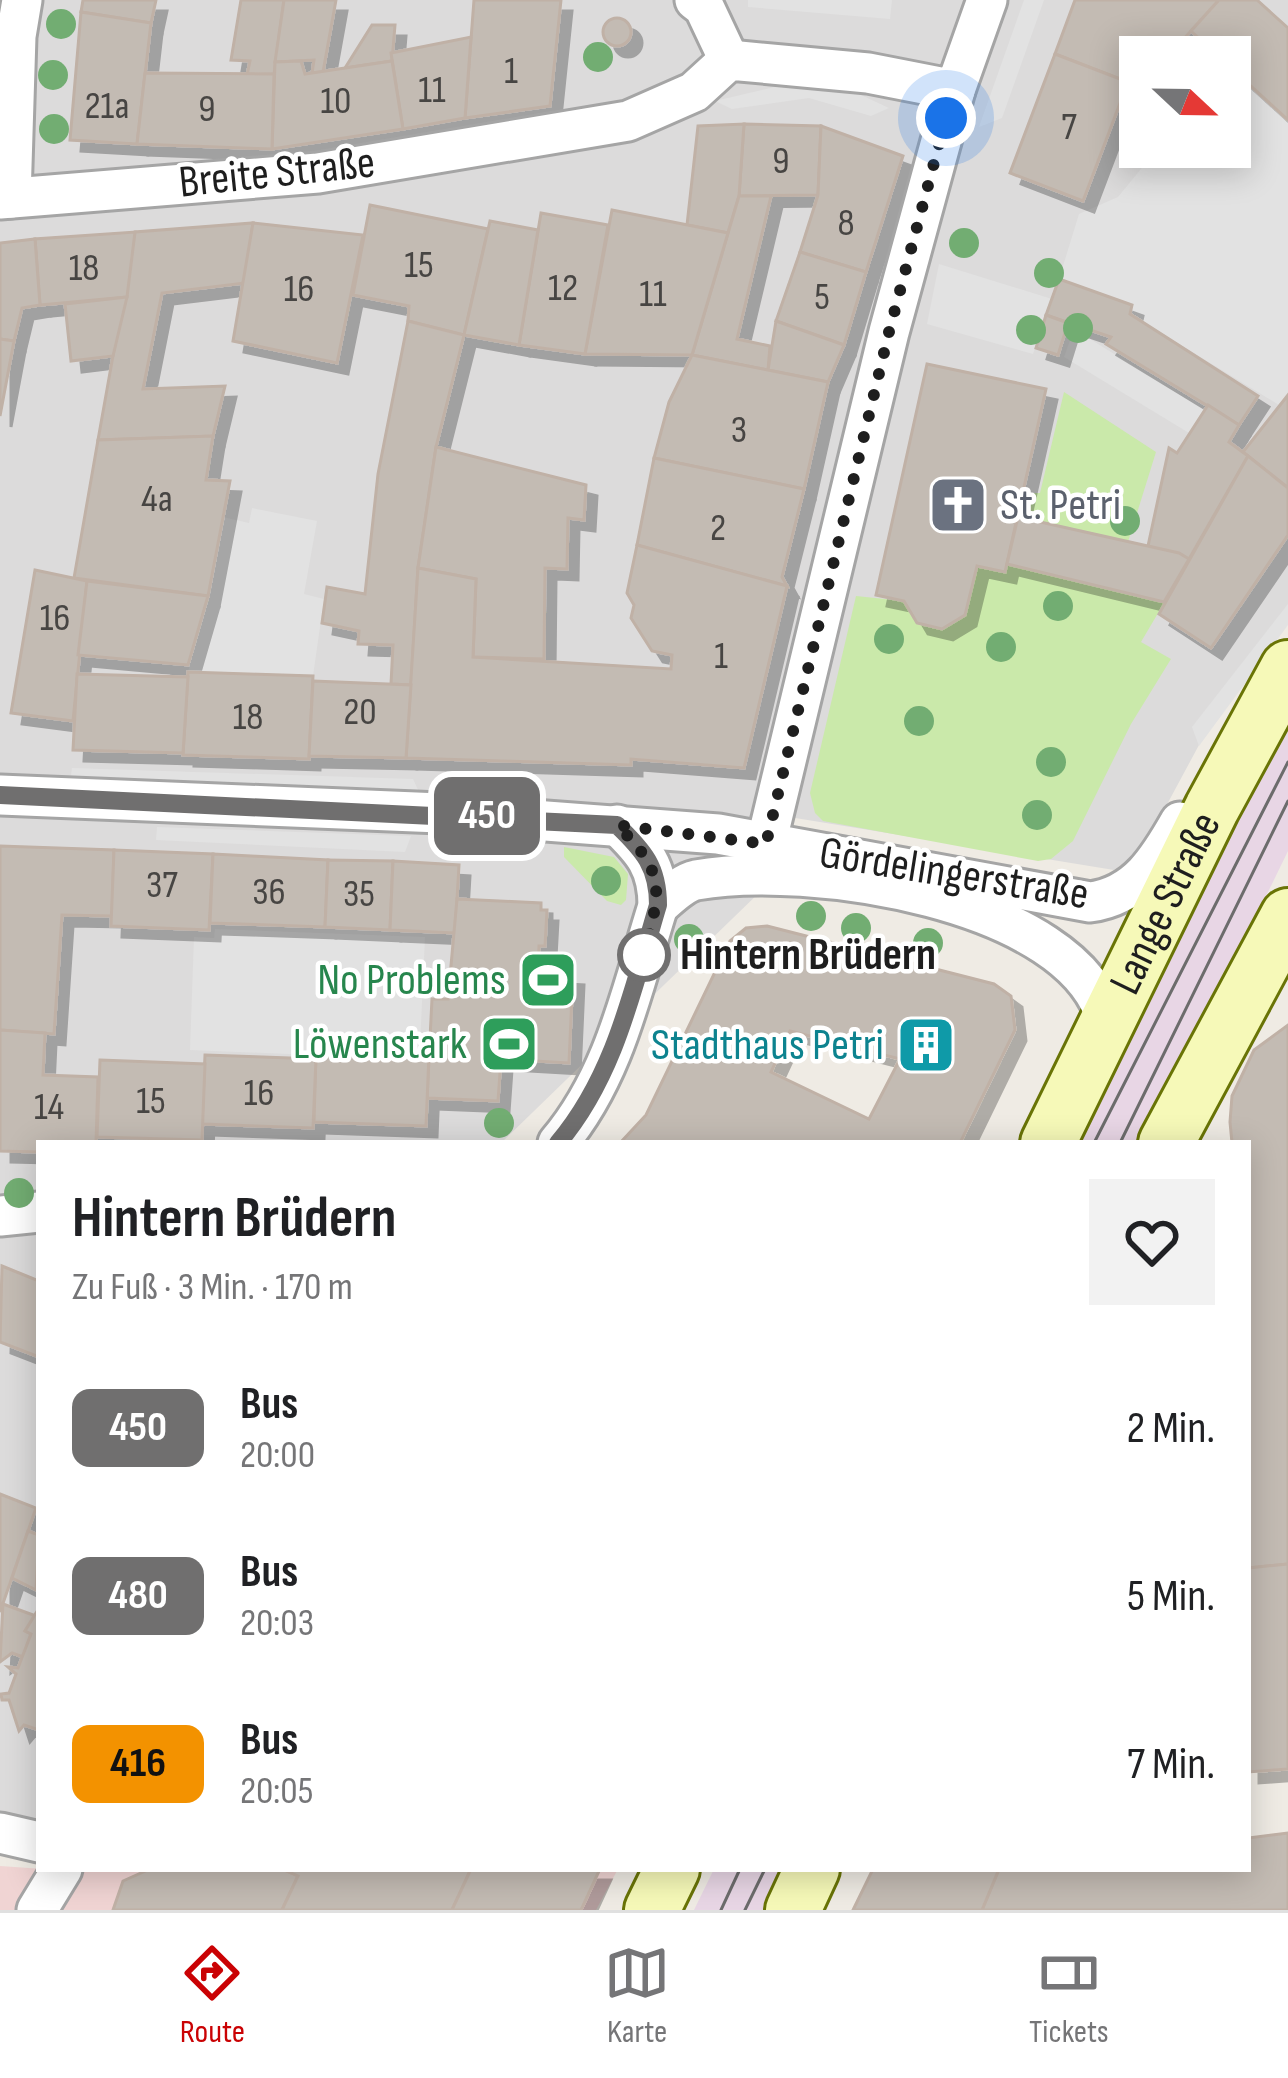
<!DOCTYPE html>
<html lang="de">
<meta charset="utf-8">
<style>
body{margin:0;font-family:"Sofia Sans Condensed",sans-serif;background:#f2f2f2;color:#202124;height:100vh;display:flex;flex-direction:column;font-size:45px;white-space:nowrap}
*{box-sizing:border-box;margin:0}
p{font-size:39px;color:#757577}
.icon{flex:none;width:66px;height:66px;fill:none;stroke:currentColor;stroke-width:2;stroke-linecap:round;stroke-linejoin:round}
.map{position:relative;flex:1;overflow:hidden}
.side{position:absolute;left:36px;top:1140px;width:1215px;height:732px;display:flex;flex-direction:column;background:#fff;border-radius:0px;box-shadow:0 6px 30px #0003}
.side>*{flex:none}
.badge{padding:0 24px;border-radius:18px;font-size:42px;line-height:78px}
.needle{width:78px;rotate:112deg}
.tools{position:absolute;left:1119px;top:36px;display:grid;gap:24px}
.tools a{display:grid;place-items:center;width:132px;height:132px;border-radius:0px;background:#fff;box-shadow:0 6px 30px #0003;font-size:60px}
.you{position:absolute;width:60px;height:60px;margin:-30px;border:9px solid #fff;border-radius:50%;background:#1a73e8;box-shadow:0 0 0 18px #1a73e833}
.map>.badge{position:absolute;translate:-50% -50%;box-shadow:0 0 0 6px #fff}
.round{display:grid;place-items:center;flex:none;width:126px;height:126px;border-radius:0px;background:#f2f2f2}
.headline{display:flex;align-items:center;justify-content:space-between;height:204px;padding:0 36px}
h1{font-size:57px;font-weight:700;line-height:90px}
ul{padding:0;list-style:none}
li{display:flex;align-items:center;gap:36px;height:168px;padding:0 36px}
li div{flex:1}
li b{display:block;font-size:45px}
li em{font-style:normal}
li .badge{min-width:132px;font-weight:700;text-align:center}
.menu{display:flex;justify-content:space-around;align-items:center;height:168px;border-top:3px solid #e0e0e0;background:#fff;font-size:33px;color:#757577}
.menu a{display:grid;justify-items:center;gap:6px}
.menu .active{color:#ca0204}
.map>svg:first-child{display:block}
.residential{fill:#dcdbdb;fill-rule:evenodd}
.commercial{fill:#f0d4d3}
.industrial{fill:#e8d6e5}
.grass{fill:#cae9aa}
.parking{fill:#e2e2e2}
.building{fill:#c3bbb3;stroke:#c0b1a6;stroke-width:3;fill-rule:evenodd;filter:url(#shadow)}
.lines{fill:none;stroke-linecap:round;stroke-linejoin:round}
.street-casing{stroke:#a5a5a5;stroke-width:45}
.secondary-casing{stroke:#697406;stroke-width:60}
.street{stroke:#fff;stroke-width:39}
.secondary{stroke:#f6f9b8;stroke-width:54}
.tram{stroke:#6c6c6c;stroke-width:3}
.tree{fill:#72ad72}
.line-casing{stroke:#fff;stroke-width:27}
.line{stroke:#706f6f;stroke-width:18}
.walk{stroke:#1e1e1e;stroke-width:12;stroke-dasharray:0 21.6}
.stop-dot{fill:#fff;stroke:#706f6f;stroke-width:6}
.labels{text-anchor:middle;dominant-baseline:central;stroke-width:9;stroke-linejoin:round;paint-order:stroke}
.number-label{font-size:39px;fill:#474543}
.street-label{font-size:45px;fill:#1e1e1e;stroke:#fff}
.worship-label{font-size:45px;fill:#5b616d;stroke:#fff;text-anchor:start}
.stop-label{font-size:45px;font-weight:bold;fill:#1e1e1e;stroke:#fff;text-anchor:start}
.leisure-label{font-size:45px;fill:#27864d;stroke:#fff;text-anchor:end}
.culture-label{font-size:45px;fill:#0d838f;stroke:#fff;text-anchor:end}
</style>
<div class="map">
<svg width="1288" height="1910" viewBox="0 0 1288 1910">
<defs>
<filter id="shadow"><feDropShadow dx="11" dy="11" stdDeviation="0" flood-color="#0004"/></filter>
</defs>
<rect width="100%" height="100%" fill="#efebe4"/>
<path class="residential" d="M0,0H1288V620L1199,745L1143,849L1114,870L783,816L765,887L501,1143H39V1832L0,1815ZM1140,57H1230V147H1140Z"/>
<polygon class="commercial" points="0,1866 87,1872 618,1869 596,1910 0,1910"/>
<g class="industrial">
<polygon points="1288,704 1288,851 1211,1009 1145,1143 1071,1143"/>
<polygon points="714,1869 789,1869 769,1910 694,1910"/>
</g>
<g class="grass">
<polygon points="1064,392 1156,452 1128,542 1018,517 1023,493 1040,493"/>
<polygon points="1007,564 1164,603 1141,642 1171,659 1131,724 1073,841 1051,859 1038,861 823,821 815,813 810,793 856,596 904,601 917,623 977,566 1005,572"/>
<polygon points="564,847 614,857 628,874 626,900 621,905 607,901 564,857"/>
</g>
<g class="parking">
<polygon points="748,0 892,0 890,19 748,7"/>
<polygon points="1024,0 1044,0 1002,118 979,127"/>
<polygon points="1230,67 1288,120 1288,395 1279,405 1130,314 1132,305 1059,279 1079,214 1118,197 1159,147 1230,147"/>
<polygon points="787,84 844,87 889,108 871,116 809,98 732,109 715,101"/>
<polygon points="939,264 1052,299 1033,354 927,324"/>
<polygon points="1074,329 1204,410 1189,433 1064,357"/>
<polygon points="252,508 317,521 304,594 324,599 313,676 188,672 223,517 249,523"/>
<polygon points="1288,604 1288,625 1199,746 1192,727"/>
<polygon points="72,768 413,779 420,794 70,782"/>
<polygon points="157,827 411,836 405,852 156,840"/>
<polygon points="215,929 425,937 420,1046 313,1042 312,1055 190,1050 194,937 214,938"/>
</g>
<g class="building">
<polygon points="83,0 156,0 151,23 81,12"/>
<polygon points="241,0 284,0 274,74 247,75 250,61 231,60"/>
<polygon points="284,0 336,0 323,72 312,73 314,60 275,62"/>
<polygon points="474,0 561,0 550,106 465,118"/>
<polygon points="1075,0 1219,0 1171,53 1144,42 1128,82 1055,54"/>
<polygon points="1219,0 1257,0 1288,28 1288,120 1230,67 1230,57 1219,57 1191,31"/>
<polygon points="81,12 151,23 137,144 70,140"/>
<circle cx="617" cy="32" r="14"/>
<polygon points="372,25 395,25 392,61 345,68"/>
<polygon points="471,37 465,118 403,129 391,53"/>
<polygon points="1055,54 1128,82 1083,201 1010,173"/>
<polygon points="301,61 305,74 392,61 403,129 272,149 275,62"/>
<polygon points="145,73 274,74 272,149 137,144"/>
<polygon points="744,124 821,126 818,195 739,196"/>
<polygon points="744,124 739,196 728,233 687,225 698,126"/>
<polygon points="821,126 903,156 866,272 800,252 818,195"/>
<polygon points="739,196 771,196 737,339 770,346 768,370 692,355"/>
<polygon points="370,205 488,229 464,335 408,321 409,306 353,295"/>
<polygon points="612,210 728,233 692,355 585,354"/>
<polygon points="541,213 608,225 585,354 519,345"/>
<polygon points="490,221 538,230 519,345 464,335"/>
<polygon points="253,223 245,283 162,293 143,389 225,386 213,436 98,440 135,232"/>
<polygon points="253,223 363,235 337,363 233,341"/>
<polygon points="135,232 127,297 40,305 35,239"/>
<polygon points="35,239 40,305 22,308 14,341 0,339 0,243"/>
<polygon points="800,252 866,272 844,345 776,321"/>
<polygon points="1059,279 1132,305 1130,314 1258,396 1239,425 1106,344 1111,337 1046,315"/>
<polygon points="127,297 113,356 71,361 65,304"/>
<polygon points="1046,315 1068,323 1058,355 1036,348"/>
<polygon points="408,321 464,335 436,447 418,568 411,685 391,684 393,645 358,644 359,631 322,623 327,587 365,594 378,474"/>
<polygon points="776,321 844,345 828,382 768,370"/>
<polygon points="0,339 14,341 0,416"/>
<polygon points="692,355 828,382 804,489 654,458 669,402"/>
<polygon points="927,364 1046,389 1005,572 977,566 965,615 942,629 917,623 904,601 876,595"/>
<polygon points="1288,395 1288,488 1243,452"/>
<polygon points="1208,405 1239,425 1229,442 1248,456 1189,559 1148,546 1169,448 1177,453"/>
<polygon points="213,436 206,480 230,481 208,596 74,578 98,440"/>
<polygon points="436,447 586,485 584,520 568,518 567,569 545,568 544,659 473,657 476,579 418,568"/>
<polygon points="1248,456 1288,488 1288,535 1211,648 1159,614"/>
<polygon points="654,458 804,489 782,577 787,586 637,545"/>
<polygon points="1018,517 1179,553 1189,559 1164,602 1007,564"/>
<polygon points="637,545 787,586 744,768 631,759 631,765 406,758 418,568 476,579 473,657 671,669 672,655 652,651 631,618 634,605 627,593"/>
<polygon points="35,570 87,581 73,721 11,713"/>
<polygon points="87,581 208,596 188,665 78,655"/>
<polygon points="188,672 313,676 309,759 183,755"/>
<polygon points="77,674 188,677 183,753 73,750"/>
<polygon points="313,681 411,685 406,758 309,756"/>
<polygon points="0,846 114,850 112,916 62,915 54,1034 0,1030"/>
<polygon points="114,850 213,854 209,930 111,926"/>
<polygon points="213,854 328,860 325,927 210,923"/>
<polygon points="328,860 393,861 390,930 325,927"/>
<polygon points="393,861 459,865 455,933 390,930"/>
<polygon points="457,899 541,903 541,910 547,910 545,946 539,946 538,972 573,974 569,1063 501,1059 498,1101 427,1098 432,999 448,999"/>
<path d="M767,926L994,984L1011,996L1015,1030L960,1143H620L646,1115L730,941L746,928ZM790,1031L900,1059L869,1119L771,1072Z"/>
<polygon points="1288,1025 1288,1564 1248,1568 1248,1143 1232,1143 1230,1122 1232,1096 1254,1050"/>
<polygon points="0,1030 45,1033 43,1075 98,1077 96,1143 39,1143 39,1152 0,1151"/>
<polygon points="316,1050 429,1054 426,1126 314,1122"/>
<polygon points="205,1055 316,1059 313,1128 202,1124"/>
<polygon points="100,1060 205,1064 202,1140 97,1137"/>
<polygon points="2,1266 39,1281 39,1357 0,1342"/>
<polygon points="0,1494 36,1508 0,1612"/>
<polygon points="28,1531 39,1535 36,1590 12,1578"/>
<polygon points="1288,1564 1288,1769 1248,1772 1248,1568"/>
<polygon points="3,1604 36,1616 25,1631 31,1634 23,1657 12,1653 0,1662"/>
<polygon points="39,1608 39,1730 24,1725 19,1731 9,1700 2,1700 1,1694 9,1693 16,1674 8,1667 18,1668 31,1634 25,1631"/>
<polygon points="1288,1833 1288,1910 982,1910 999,1869 1248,1869 1248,1838"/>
<polygon points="150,1869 282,1869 298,1876 282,1910 113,1910 123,1881"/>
<polygon points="282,1869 471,1869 452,1910 282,1910 298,1876"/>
<polygon points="471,1869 600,1869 581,1910 452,1910"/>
<polygon points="873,1869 999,1869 982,1910 853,1910"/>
</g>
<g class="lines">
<defs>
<g id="street">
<polyline points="695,0 704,7 729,60"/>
<polyline points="11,198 16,36 22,0"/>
<polyline points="0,199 318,173 628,121 694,92 729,60 868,73 955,90 987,0"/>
<path d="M0,795L440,813L718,834L1090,902C1137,896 1159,859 1180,822"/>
<polyline points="766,844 889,332 955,90"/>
<path d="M658,906C669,897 682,883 696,880C804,860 1076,898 1107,1022"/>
<path d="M558,1143C615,1076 632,988 658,906C658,867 644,851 617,825"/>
<polyline points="0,1216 39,1212"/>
<polyline points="0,1833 39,1842"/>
<polyline points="37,1910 62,1869"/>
</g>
<g id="secondary">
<path id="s1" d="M1048,1143L1212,808L1288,668"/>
<polyline points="1166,1143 1288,916"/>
<polyline points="652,1910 672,1869"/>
<polyline points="793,1910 812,1869"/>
</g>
</defs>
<use href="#street" class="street-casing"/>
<use href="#secondary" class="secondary-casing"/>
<use href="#street" class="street"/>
<use href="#secondary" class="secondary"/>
<g class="tram">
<polyline points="1094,1143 1288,762"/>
<polyline points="1120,1143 1288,801"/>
<polyline points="721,1910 740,1869"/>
<polyline points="745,1910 765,1869"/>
</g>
</g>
<g class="tree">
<circle cx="61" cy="24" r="15"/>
<circle cx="598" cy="57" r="15"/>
<circle cx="53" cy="75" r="15"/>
<circle cx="54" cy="129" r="15"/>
<circle cx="964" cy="243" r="15"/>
<circle cx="1049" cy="273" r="15"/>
<circle cx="1078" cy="328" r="15"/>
<circle cx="1031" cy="330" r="15"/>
<circle cx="1125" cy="521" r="15"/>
<circle cx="1058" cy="606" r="15"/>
<circle cx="889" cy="639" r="15"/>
<circle cx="1001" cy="647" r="15"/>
<circle cx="919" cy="721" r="15"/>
<circle cx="1051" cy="762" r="15"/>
<circle cx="1037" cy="815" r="15"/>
<circle cx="606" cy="881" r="15"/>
<circle cx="811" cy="916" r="15"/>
<circle cx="856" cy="928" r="15"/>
<circle cx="689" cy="939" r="15"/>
<circle cx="928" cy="943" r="15"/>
<circle cx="499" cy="1123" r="15"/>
<circle cx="19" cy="1193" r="15"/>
</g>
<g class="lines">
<defs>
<path id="line" d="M0,795L617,825C644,851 658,867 658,905C633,988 615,1076 558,1143"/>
</defs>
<use href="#line" class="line-casing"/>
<use href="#line" class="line"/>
<path class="walk" d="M644,955C660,890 668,875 617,825L766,844L889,332L946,118"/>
</g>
<defs>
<symbol id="church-square" viewBox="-11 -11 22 22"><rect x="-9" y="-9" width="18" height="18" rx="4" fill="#6b7280" stroke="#fff"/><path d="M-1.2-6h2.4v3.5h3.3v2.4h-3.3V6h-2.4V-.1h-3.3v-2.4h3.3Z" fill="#fff"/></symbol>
<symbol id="stadium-square" viewBox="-11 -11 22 22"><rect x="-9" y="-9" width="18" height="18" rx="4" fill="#2e9e5b" stroke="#fff"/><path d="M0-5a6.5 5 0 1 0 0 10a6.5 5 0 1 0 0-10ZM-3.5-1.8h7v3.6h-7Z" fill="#fff"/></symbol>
<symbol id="building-square" viewBox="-11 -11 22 22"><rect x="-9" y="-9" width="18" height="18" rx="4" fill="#0f9aa8" stroke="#fff"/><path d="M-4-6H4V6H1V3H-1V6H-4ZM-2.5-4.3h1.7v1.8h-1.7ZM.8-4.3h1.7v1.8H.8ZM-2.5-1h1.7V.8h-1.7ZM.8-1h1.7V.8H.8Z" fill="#fff"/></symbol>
</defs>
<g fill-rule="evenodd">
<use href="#church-square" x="925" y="472" width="66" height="66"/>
<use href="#stadium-square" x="515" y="947" width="66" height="66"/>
<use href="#stadium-square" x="476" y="1011" width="66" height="66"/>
<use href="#building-square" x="893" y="1012" width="66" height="66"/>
</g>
<circle class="stop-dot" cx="644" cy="955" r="24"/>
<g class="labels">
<g class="number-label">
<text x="511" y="71">1</text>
<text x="432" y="90">11</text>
<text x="336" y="101">10</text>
<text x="107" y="106">21a</text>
<text x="207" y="109">9</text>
<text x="1069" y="127">7</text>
<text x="781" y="161">9</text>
<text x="846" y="223">8</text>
<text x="419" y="265">15</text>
<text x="84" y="268">18</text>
<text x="563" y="288">12</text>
<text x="299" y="289">16</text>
<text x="653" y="294">11</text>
<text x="822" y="297">5</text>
<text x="739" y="430">3</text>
<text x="157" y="499">4a</text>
<text x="718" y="528">2</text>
<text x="55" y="618">16</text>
<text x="721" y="656">1</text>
<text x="360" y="712">20</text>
<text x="248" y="717">18</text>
<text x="162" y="885">37</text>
<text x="269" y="892">36</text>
<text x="359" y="894">35</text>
<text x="259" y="1093">16</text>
<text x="151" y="1101">15</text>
<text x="49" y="1107">14</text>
</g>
<g class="street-label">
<text transform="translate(277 173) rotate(-6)">Breite Straße</text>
<text transform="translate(954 874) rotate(9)">Gördelingerstraße</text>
<text stroke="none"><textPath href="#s1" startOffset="267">Lange Straße</textPath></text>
</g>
<g class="worship-label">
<text x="1000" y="505">St. Petri</text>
</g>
<g class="stop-label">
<text x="680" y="955">Hintern Brüdern</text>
</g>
<g class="leisure-label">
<text x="506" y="980">No Problems</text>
<text x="467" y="1044">Löwenstark</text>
</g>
<g class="culture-label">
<text x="884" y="1045">Stadthaus Petri</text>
</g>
</g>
</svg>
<div class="tools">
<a><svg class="needle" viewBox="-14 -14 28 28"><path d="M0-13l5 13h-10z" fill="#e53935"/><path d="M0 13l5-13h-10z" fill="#757577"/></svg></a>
</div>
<div class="you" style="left:946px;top:118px"></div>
<b class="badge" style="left:487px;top:816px;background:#706f6f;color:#fff">450</b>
<section class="side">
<div class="headline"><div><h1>Hintern Brüdern</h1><p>Zu Fuß · 3 Min. · 170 m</p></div><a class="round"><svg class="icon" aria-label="heart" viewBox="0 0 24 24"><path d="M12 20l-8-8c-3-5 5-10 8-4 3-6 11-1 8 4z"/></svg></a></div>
<ul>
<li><span class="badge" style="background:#706f6f;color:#fff">450</span><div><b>Bus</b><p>20:00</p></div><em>2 Min.</em></li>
<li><span class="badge" style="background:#706f6f;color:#fff">480</span><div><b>Bus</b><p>20:03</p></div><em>5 Min.</em></li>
<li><span class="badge" style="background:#f39200;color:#111">416</span><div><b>Bus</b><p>20:05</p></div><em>7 Min.</em></li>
</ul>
</section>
</div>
<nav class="menu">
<a class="active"><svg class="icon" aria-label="directions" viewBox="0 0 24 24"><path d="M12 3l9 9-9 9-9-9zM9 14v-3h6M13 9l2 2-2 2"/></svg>Route</a>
<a><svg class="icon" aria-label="map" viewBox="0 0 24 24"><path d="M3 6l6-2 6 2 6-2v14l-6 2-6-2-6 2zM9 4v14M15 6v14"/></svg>Karte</a>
<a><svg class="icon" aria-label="tickets" viewBox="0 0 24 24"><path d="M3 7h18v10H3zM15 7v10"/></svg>Tickets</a>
</nav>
